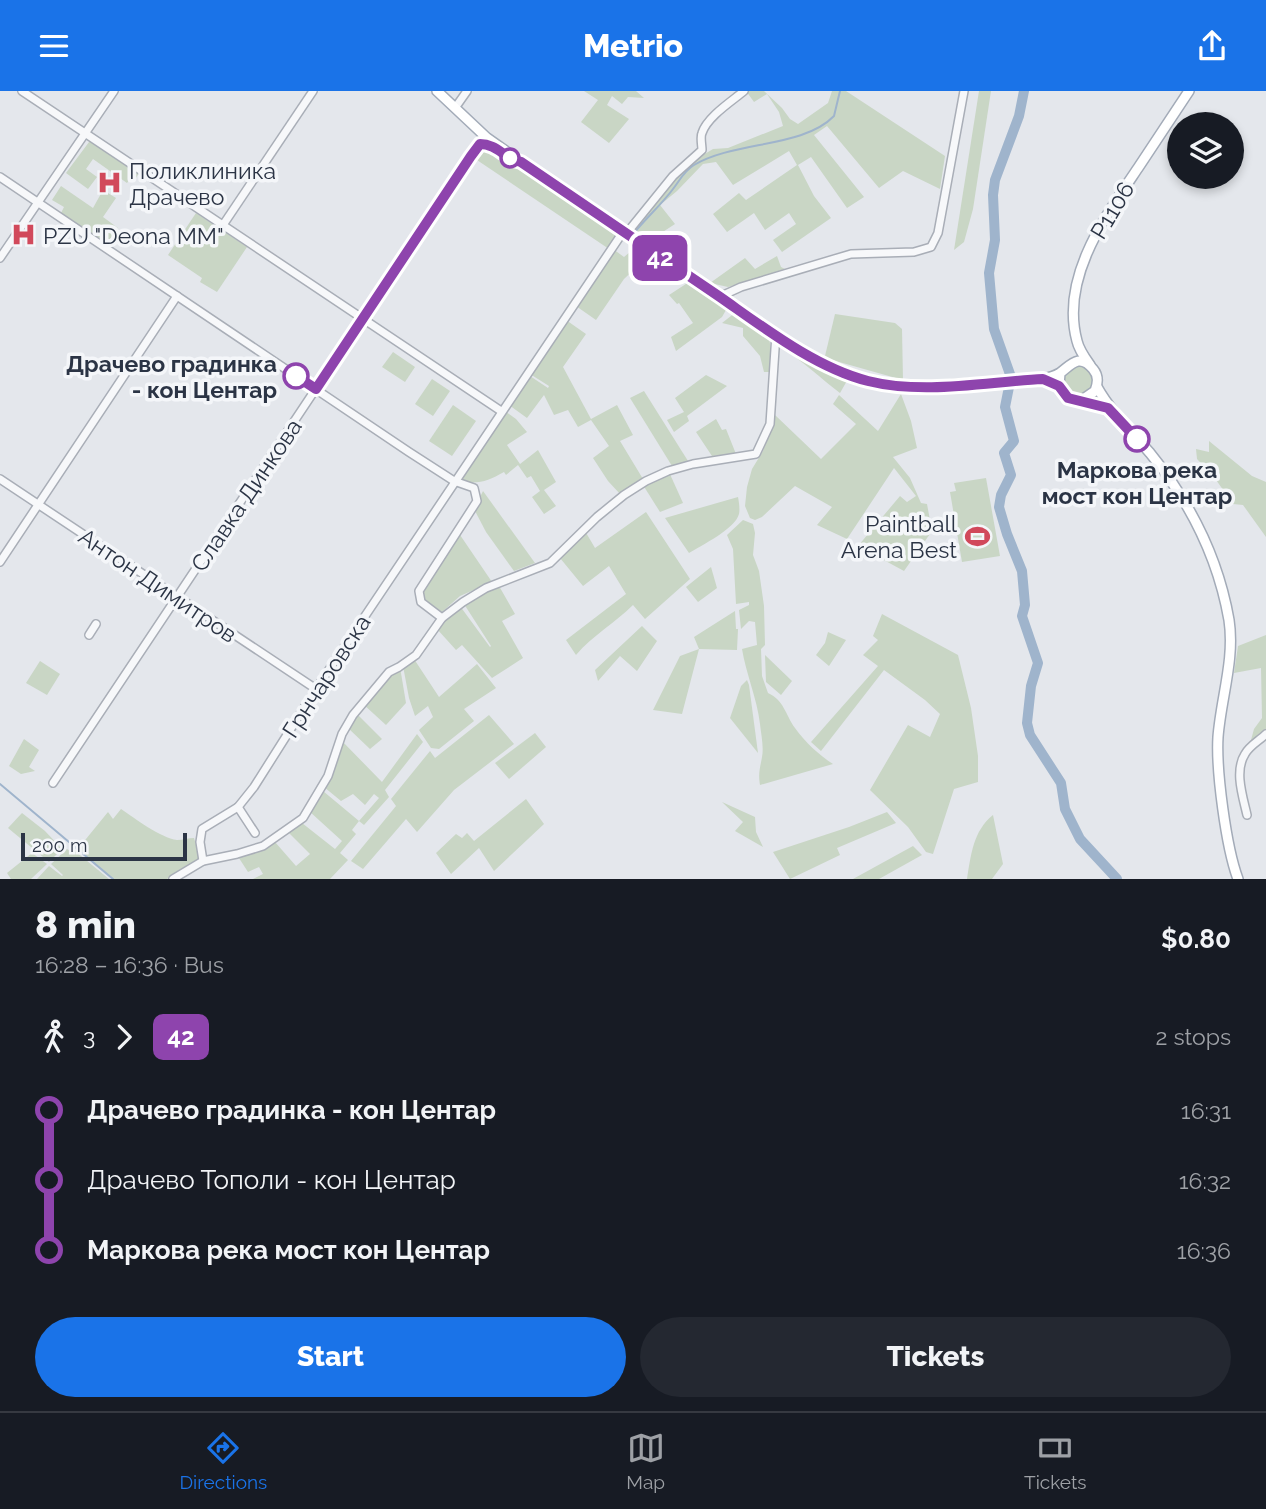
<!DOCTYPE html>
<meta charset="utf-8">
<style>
body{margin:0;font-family:Raleway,sans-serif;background:#242831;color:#f1f3f6;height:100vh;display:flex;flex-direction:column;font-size:26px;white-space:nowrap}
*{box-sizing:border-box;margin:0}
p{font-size:23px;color:#9ea1a6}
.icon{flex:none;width:38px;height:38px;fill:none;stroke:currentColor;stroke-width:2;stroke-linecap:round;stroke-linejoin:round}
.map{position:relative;height:788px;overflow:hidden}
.details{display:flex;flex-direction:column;background:#171b24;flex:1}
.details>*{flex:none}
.badge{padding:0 14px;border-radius:10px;font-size:24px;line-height:46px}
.buttons{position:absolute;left:1167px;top:21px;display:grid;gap:14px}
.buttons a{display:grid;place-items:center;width:77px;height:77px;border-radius:50%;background:#171b24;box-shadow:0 4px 10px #0003;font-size:35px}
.scale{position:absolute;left:21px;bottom:18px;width:166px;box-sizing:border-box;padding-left:7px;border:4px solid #2b3445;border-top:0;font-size:19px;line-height:24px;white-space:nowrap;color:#2b3445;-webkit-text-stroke:5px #f4f6f9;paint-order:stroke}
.map>.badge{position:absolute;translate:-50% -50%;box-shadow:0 0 0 4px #fff}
.legs{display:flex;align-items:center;gap:10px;height:77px;padding:0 35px;font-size:23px}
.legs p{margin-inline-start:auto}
.summary{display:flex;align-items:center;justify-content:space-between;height:119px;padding:0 35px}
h1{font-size:38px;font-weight:800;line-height:52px}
.cta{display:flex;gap:14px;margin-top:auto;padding:14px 35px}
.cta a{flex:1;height:80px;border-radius:42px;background:#1a73e8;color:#fff;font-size:28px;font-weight:800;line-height:80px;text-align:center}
.cta a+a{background:#242831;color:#f1f3f6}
ul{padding:0 35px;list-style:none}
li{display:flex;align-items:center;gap:24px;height:70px;font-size:26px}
li i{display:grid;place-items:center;width:10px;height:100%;margin:0 9px;background:currentColor}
li i::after{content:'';width:18px;height:18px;margin:-9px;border:5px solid;border-radius:50%;background:#171b24}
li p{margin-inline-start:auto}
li:first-child i{background:linear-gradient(#0000 50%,currentColor 0)}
li:last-child i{background:linear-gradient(currentColor 50%,#0000 0)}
header{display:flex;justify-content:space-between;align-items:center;height:91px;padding:0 35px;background:#1a73e8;color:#fff;font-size:32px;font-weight:800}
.menu{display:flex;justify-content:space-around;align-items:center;height:98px;border-top:2px solid #363941;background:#171b24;font-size:19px;color:#9ea1a6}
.menu a{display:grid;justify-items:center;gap:4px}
.menu .current{color:#1a73e8}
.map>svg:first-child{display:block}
.green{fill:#c9d6c5}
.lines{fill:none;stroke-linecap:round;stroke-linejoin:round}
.stream{stroke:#9fb4cc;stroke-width:2}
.river{stroke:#9fb4cc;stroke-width:10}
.minor-casing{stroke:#a9aeb7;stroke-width:10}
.major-casing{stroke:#a3abb8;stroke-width:12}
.minor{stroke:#f7f8fa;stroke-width:7}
.major{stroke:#fff;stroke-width:9}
.line-1-casing{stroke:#fff;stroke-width:16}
.line-1{stroke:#8e44ad;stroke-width:10}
.stop-1-dot{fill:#fff;stroke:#8e44ad;stroke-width:3.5}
.labels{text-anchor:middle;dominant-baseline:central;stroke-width:7;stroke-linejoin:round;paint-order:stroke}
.poi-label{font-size:23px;fill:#2b3445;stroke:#f4f6f9;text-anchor:start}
.street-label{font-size:23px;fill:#2b3445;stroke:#f4f6f9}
.stop-label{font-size:23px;font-weight:bold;fill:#2b3445;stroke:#f4f6f9;text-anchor:end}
</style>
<header><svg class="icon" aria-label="menu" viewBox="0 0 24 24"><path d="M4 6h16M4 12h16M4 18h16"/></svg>Metrio<svg class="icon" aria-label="share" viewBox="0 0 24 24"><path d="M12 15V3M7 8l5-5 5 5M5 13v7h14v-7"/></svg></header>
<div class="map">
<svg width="1266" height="788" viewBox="0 0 1266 788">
<rect width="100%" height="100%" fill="#e4e7ec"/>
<g class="green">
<polygon points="584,0 636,0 644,7 628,6 622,13 612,5 607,14 629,28 609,52 581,31 598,9"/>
<polygon points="746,0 764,0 782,17 790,28 798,33 828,12 832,0 846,0 945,65 940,98 903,80 879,97 827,35 814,44 864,106 847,117 811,66 798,74 814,105 831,127 782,161 773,149 796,133 789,122 765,139 754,122 727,141 713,123 739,102 746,109 797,74 789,60 733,94 716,71 703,73 677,100 660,114 675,133 649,150 633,142 633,139 688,73 713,58 728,57 783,35 779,21 767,3 754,11"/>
<polygon points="979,0 991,0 973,118 964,151 954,159"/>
<polygon points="92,47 141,79 134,90 130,88 127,92 93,68 86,78 97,86 88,98 66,82"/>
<polygon points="487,47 623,141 609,158 471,65"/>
<polygon points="61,95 93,117 103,99 116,107 103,126 118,137 107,152 61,122 64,116 52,109"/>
<polygon points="196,122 247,156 217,201 200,191 202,187 168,164"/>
<polygon points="613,158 624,166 630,161 641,172 624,188 596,229 576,215"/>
<polygon points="777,165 781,176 785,178 728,196 710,192 745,167 755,178"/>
<polygon points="689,191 726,219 722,226 676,260 671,246 693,232 679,212 677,213 669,204"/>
<polygon points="736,221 769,244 773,281 764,281 760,265 743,245 743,237 722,232"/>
<polygon points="835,223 895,232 902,238 903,289 832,269 825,265"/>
<polygon points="566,229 586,243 563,276 591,328 617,314 633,344 620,350 643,388 621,404 608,390 593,367 609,355 591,329 578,336 568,319 554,324 544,304 527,327 509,314 530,285 548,297 549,295 530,283"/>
<path d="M782,253L816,273L848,288L840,302C820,287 803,270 782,257Z"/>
<polygon points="393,261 415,276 405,291 382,276"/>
<circle cx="1078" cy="290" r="16"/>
<polygon points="706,284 727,295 687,325 689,330 674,341 667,329 684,321 675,307"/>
<polygon points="432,288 450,300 433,325 415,313"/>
<polygon points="644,300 688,370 672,375 630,307"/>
<polygon points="901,303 911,330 917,357 893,366 910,387 921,412 927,413 932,440 904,480 858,455 900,405 907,411 916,405 894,377 847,448 817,434 832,416 795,395 762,426 755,429 750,427 745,415 747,396 752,378 763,360 775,324 821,368 856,333 833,313 839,304 878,340"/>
<polygon points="453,314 476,330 452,365 429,350"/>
<path d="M505,320L516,328L527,341L507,354L520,373L538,359L556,391L544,399L556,415L544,423L532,406L540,400L531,385L527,387L518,374L506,384L504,381C488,390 478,394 460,390Z"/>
<polygon points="716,328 722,339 726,338 736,363 712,365 696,341"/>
<polygon points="1209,350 1252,385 1266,391 1266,446 1243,414 1233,413 1214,386 1197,368 1196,358 1209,361"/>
<polygon points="669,381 683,412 660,421 643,394"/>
<polygon points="986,387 1000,465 962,471 950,401 956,400 954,392"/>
<polygon points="483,400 535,472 514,480 486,441 474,418"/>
<path d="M738,406C739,411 740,418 739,423C735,438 702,454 689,462L665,427Z"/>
<path d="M646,421L690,488L645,528L633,514C615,532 593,544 576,564L566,549L626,503L609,475L583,495L560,467L585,440L595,457Z"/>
<path d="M743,429L753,433L755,442L753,464L759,480L764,515L765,554L761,558L762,585L768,602C784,609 785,623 795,637C805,651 819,664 833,673L760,694C758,683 760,677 762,666C764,656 761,643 760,633C757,607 746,583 742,558L757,554L755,531L749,530L741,538L739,519L749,514V511L736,513L733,458L727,444Z"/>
<polygon points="458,441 492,491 460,505 442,521 424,511 420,505 424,494"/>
<polygon points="711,476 717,497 698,511 686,496"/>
<polygon points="499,495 515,523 502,530 523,567 492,587 462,554 456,559 437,538 452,520 460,515 490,556 491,555 464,513"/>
<polygon points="735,520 736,538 738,538 737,559 699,558 682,623 653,619 680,565 699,558 694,546"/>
<polygon points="882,523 958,564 971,617 978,665 978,691 954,698 933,763 926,761 908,736 870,699 908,634 930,646 940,623 925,609 884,579 821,660 811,651 878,575 863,564 878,549 873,545"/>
<polygon points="642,535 657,550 637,580 620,565 598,590 595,579"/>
<polygon points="828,541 846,549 829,575 816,564 825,552"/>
<polygon points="1266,544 1266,646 1248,660 1254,638 1262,627 1261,577 1234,582 1238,555"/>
<polygon points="765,564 792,590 781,604 766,591"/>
<polygon points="414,568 439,606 477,573 496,597 464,618 474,630 439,658 431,657 419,639 433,626 428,615 415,625 409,607 403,575"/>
<polygon points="40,570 60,583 47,604 26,592"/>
<polygon points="400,576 406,612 386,634 363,613 375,597"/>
<polygon points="747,589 749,594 758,662 730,627 741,595"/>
<polygon points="356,622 382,648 370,658 347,636"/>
<polygon points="489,624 514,653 454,699 417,741 406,728 363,778 351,770 396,715 391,708 430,660 435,667"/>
<polygon points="535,642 546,656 509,688 495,672"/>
<polygon points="417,643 423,651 385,699 389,706 364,734 359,730 352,739 356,743 340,762 348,769 330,788 253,788 263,783 259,776 248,781 237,764 275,751 296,775 310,763 289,742 302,732 335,758 342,750 309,720 323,700 359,730 379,707 374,703 365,714 353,703 341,710 324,696 341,649 382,691"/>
<polygon points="24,648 39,659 29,676 35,680 21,683 9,675"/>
<polygon points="526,708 544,733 494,780 479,757 451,783 436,762 456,743 462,747 467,742 474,750"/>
<polygon points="722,711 755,726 756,741 763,756 735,740 743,731"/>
<path d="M121,718C134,727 161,747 177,749C182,749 189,747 194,747L200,766L196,771L167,788H113L77,759L108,721L113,728Z"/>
<polygon points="887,721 896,732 837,757 840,764 790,788 773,761 849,736"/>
<polygon points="22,722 45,740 62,758 49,771 8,737"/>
<path d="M993,724L1003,773L992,788H967C971,764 973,740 993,724Z"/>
<polygon points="913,755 922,764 879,788 853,788"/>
<polygon points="67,758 73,762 75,760 109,788 37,788 49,775 62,785 63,784 51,773"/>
<polygon points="32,762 47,773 31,788 11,788 7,782"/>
</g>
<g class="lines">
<g class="stream">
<path d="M634,142C646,127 662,113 673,98C680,89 684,80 694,74C734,50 803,57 834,25L840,0"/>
<polyline points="0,693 113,788"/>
</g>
<polyline class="river" points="1024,0 1019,25 995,89 993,104 995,149 989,182 994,238 1011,286 1005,316 1014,350 1004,362 1011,384 1001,404 999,416 1007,443 1022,480 1025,514 1022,525 1038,572 1031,595 1027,632 1030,644 1061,692 1065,718 1080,748 1117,788"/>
<defs>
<g id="minor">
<polyline points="22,0 501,320"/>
<polyline points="455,17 467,0"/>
<polyline points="0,86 409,361 454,390 474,397 477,410 419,500 421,511 442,527"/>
<polyline points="223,134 313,0"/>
<path d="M626,143L673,85L702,59C702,54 700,46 702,42C707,26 732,10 744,0"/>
<polyline points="0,167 114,0"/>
<polyline points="719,206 741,196 851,163 914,161 931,156 938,142 964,0"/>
<polyline points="0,388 316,598"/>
<polyline points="0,471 177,205"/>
<polyline points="89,544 96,533"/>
<polyline points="53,692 471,65 487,47"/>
<polyline points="238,716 255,742"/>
<path d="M1247,724C1243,706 1234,680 1245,663C1249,655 1260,649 1266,643"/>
<polyline points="203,770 200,751 202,738 238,716 254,696 316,598 623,141"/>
<polyline points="173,788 203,770 237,763 263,755 303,727 328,685 342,643 353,624 389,581 399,576 416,564 442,527 463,511 486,497 550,472 597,426 624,404 646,390 668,380 693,373 756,363 770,333 776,243"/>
</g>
<g id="major">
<path d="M437,0L487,47L601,127L751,228L802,260L833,276L868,290L909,295H935L1043,288C1048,287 1055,285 1060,282C1070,275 1079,261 1093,278C1099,285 1098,292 1095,300L1082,309L1068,307L1059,295L1060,282"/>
<path d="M1090,274C1085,267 1079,259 1077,250C1060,187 1105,126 1138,77C1155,51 1172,26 1189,0"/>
<path d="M1097,296C1111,321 1131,340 1150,362C1190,411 1218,466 1229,529C1235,568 1221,607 1218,646C1216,679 1226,756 1238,788"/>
<polyline points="1082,309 1108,317"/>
</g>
</defs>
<use href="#minor" class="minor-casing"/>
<use href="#major" class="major-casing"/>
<use href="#minor" class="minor"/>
<use href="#major" class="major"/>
</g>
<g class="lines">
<defs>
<path id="line-1" d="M296,285L316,298L471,65L480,53C497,53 505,68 521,71C587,116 653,161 720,206C763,236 816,277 868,290C924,304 986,291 1043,288L1059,295L1068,307L1108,317L1137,348"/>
</defs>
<use href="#line-1" class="line-1-casing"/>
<use href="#line-1" class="line-1"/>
</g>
<defs>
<symbol id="hospital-bare" viewBox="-9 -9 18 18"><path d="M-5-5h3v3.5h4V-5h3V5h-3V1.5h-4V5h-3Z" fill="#d1495b" stroke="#f4f6f9" stroke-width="2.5" paint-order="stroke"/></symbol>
<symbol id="stadium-bare" viewBox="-9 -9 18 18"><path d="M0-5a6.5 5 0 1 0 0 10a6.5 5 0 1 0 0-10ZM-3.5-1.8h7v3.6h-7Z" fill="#d1495b" stroke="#f4f6f9" stroke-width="2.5" paint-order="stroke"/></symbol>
</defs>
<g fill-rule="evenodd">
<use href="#hospital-bare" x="92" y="74" width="35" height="35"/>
<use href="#hospital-bare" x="6" y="126" width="35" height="35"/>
<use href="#stadium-bare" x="960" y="428" width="35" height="35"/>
</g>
<g class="stop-1-dot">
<circle cx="510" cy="67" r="9"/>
<circle cx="296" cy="285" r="12"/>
<circle cx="1137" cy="348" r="12"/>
</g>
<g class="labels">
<g class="poi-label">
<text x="129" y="79">Поликлиника<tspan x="129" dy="26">Драчево</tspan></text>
<text x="43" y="144">PZU "Deona MM"</text>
<text x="957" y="432" text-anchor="end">Paintball<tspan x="957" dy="26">Arena Best</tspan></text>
</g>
<g class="street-label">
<text transform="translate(1112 119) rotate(-59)">P1106</text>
<text transform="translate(246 404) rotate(-56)">Славка Динкова</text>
<text transform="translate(158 494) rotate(34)">Антон Димитров</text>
<text transform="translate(326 585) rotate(-57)">Грнчаровска</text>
</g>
<g class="stop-label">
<text x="277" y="272">Драчево градинка<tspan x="277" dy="26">- кон Центар</tspan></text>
<text x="1137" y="378" text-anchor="middle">Маркова река<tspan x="1137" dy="26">мост кон Центар</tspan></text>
</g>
</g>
</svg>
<div class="buttons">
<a><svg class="icon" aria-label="layers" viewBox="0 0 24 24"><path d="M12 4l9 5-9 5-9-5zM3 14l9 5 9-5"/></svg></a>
</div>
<div class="scale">200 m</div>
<b class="badge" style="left:660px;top:167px;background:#8e44ad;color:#fff">42</b>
</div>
<section class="details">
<div class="summary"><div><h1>8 min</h1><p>16:28 – 16:36 · Bus</p></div><b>$0.80</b></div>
<div class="legs"><svg class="icon" aria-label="walk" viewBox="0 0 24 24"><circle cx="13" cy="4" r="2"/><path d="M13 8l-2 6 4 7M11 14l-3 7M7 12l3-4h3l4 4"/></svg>3<svg class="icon" aria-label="forward" viewBox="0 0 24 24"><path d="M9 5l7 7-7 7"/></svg><b class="badge" style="background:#8e44ad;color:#fff">42</b><p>2 stops</p></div>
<ul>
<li><i style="color:#8e44ad"></i><b>Драчево градинка - кон Центар</b><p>16:31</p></li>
<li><i style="color:#8e44ad"></i><span>Драчево Тополи - кон Центар</span><p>16:32</p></li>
<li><i style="color:#8e44ad"></i><b>Маркова река мост кон Центар</b><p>16:36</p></li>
</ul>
<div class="cta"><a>Start</a><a>Tickets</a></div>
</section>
<nav class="menu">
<a class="current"><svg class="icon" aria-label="directions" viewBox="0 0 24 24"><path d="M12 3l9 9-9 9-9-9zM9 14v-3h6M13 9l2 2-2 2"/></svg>Directions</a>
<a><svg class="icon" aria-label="map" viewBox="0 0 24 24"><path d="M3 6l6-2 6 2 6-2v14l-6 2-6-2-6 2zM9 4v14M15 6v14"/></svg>Map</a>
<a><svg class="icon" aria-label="tickets" viewBox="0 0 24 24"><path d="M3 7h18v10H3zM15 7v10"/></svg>Tickets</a>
</nav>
